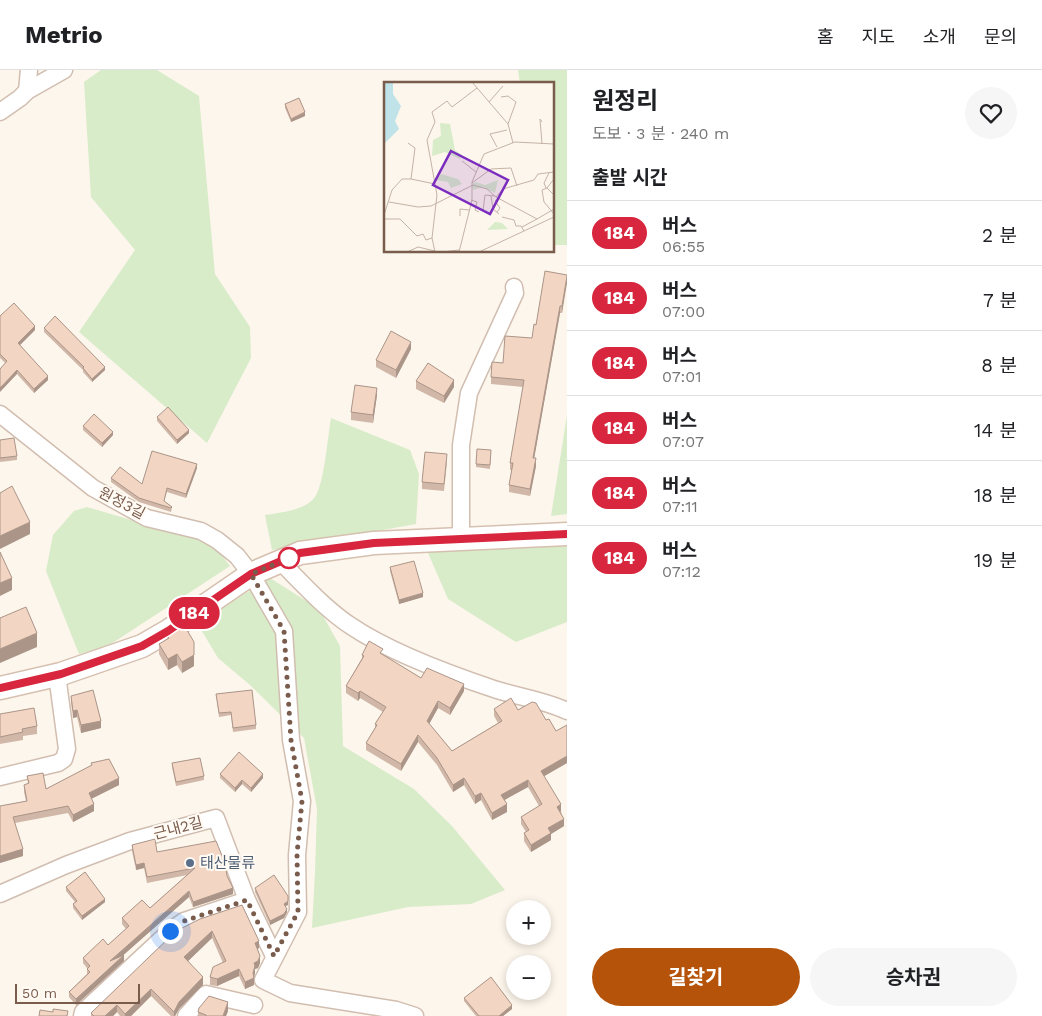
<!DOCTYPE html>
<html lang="ko">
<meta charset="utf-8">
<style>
body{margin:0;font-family:"Work Sans","Noto Sans KR",sans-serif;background:#f6f6f6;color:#202124;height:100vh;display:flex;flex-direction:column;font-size:19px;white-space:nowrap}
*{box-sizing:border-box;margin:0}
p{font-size:16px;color:#757577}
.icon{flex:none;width:28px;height:28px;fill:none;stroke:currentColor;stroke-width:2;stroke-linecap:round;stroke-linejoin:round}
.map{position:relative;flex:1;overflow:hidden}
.details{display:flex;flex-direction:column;background:#fff;width:475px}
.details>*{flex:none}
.badge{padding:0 10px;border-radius:16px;font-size:18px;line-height:32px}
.controls{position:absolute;left:506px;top:830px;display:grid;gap:10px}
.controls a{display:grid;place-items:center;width:45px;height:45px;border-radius:50%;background:#fff;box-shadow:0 2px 8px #0003;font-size:25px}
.scale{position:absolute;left:15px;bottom:12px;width:125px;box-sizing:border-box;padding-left:5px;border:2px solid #7a5c4d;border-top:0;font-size:14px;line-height:18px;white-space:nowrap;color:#7a5c4d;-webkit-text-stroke:4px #fffaf3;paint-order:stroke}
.you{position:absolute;width:25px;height:25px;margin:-12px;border:4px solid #fff;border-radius:50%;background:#1a73e8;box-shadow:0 0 0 8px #1a73e833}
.map>.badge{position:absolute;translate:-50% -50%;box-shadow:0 0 0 2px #fff}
h2{padding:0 25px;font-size:19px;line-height:45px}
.round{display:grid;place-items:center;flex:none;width:52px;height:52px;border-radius:26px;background:#f6f6f6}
.headline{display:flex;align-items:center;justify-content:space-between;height:85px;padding:0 25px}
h1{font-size:24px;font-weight:700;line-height:38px}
.action{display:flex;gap:10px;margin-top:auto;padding:10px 25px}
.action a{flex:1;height:58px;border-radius:30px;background:#b45309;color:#fff;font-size:20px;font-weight:700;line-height:58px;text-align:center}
.action a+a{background:#f6f6f6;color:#202124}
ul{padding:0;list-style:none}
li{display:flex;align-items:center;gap:15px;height:65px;padding:0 25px;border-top:1px solid #e0e0e0}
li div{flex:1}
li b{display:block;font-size:19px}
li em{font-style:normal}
li .badge{min-width:55px;font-weight:700;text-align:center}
header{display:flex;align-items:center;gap:30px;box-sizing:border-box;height:70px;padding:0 25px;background:#fff;border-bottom:1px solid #e0e0e0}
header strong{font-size:24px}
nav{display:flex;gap:28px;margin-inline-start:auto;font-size:18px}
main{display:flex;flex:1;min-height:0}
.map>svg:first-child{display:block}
.green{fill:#d8ecc9}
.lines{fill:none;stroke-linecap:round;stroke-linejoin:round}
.street-casing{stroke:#d1beb0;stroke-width:19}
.secondary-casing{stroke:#d6c0b0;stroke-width:25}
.street{stroke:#fff;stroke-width:16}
.secondary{stroke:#fff;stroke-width:22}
.wall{fill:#d1b7a8}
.shaded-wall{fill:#aa9588}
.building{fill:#f3d5c3;stroke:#aa9588}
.line-casing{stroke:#fff;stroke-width:11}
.line{stroke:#d7263d;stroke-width:8}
.walk{stroke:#7a5c4d;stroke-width:5;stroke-dasharray:0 9}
.stop-dot{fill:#fff;stroke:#d7263d;stroke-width:2.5}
.service-dot{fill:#5c6f8a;stroke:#fffaf3;stroke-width:2}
.labels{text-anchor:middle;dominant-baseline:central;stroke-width:4;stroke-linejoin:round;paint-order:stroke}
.street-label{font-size:15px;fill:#7a5c4d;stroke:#fffaf3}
.service-label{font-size:15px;fill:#4e5e75;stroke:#fffaf3;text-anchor:start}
.inset-road{fill:none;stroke:#c5b3a7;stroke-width:1}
.view{fill:#7b2cbf;fill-opacity:0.15;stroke:#7b2cbf;stroke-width:2.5}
.inset-edge{fill:none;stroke:#7a5c4d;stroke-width:2.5}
</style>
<header>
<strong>Metrio</strong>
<nav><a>홈</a><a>지도</a><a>소개</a><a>문의</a></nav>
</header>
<main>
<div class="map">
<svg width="567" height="946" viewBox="0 0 567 946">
<rect width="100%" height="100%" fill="#fdf6ec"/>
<g class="green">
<polygon points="101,0 157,0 199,26 215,204 250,257 251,288 207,373 79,262 135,180 91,127 84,12"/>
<polygon points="518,0 567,0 567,175 553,175 553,14 520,14"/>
<polygon points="567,345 567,444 551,446"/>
<path d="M331,348L410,380L419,404L416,454L272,480L265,445C279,443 306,440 315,427C324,415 328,364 331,348Z"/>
<polygon points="87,437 213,474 230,496 108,576 79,584 46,501 53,465 74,441"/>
<polygon points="567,469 567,552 516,572 448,529 425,476"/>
<polygon points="270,508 319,539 340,576 343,676 414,719 452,756 505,820 471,834 408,837 312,858 315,802 317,739 304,668 250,615 218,588 197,553"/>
</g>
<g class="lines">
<defs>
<g id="street">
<polyline points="27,21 29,0"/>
<polyline points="0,42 20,28 27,21 64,0"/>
<polyline points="0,344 93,418 147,448 201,461 217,470 237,486 251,504 284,561 291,670 302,731 297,785 298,842 263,910 290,923 396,940 415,946"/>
<polyline points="461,469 461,375 469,323 515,223 514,217"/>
<path d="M281,492C302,513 325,539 351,556C391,583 449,604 494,619C518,627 544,630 567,641"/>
<polyline points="0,707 58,693 64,689 67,679 57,605"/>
<polyline points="0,824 66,795 130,771 216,748 247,830 274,886"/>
<polyline points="82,946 83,942 170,861 184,851 247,830"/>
<polyline points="186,946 206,924 254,935"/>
</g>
<polyline id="secondary" points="0,618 61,604 142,576 168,561 251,504 300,483 374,473 567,464"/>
</defs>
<use href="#street" class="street-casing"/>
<use href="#secondary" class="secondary-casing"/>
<use href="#street" class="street"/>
<use href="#secondary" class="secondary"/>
</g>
<g class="wall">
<polygon points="285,34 305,46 291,52 285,38"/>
<polygon points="567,205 562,243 560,243 534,388 536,396 530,426 509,422 509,415 512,400 510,400 510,393 523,317 491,314 491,307 503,293 532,268 536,255"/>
<polygon points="0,246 35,260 20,275 48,310 34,323 17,304 0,288"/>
<polygon points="44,258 105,300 92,312 83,302 83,300 44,262"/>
<polygon points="411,279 396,308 376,297 376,290"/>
<polygon points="416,311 454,317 444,333 416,319"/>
<polygon points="377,325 373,353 351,350 351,342"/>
<polygon points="157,347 189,363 177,374 157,351"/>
<polygon points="83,356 113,365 102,377 83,360"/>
<polygon points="0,370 17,386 17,390 0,392"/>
<polygon points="491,380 490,399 476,397 476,394"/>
<polygon points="447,392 444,421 422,419 422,412"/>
<polygon points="197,398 186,428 167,422 164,431 172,437 171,442 139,432 111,412 111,408 142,414"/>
<polygon points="390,497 423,527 399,534 390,501"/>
<polygon points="167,566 194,596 182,603 177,595 168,600 159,584 159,574 167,569"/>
<polygon points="362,585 383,585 421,608 464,621 450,645 438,638 429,654 452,681 498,653 494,646 494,639 518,640 567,693 544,706 561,741 564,756 551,764 551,770 531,782 524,771 524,763 526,762 521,754 521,747 539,736 528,717 504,730 507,742 492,750 481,730 475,734 464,715 453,722 437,695 418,672 401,701 366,680 366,673 375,658 375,654 383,642 360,628 358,631 346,623 346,616 362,588"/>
<polygon points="216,624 256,655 256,659 233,662 231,645 219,647"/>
<polygon points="71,626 101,658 81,663 77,647 73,648 71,633"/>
<polygon points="0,644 37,656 37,664 23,666 23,670 0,674"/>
<polygon points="91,693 119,715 91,729 94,741 73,752 68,743 15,753 23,786 0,793 0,736 26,731 24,722 24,715 28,714 27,706 46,719 91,696"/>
<polygon points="172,693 204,706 204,710 176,716 172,697"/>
<polygon points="220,704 263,708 251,722 242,714 235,722 220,708"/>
<polygon points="132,775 157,782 227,806 233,824 193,837 189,827 123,885 124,891 76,935 69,927 69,922 87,904 87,898 83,893 83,888 108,875 126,859 122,854 122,848 150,838 187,805 147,813 144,798 136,800 132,781"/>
<polygon points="66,817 105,832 82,850 73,838 73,834 75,832 66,821"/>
<polygon points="255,818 288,835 285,836 287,842 284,848 270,855 255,822"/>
<polygon points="200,849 259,878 258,879 260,893 258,898 255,899 254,907 254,915 245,919 239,906 217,916 210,915 210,907 223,893 212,868 188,891 203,915 179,939 175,946 171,946 151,926 131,946 120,946 117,942 113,946 91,946 91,943"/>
<polygon points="464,928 512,939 503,946 476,946 464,931"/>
<polygon points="228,941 226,946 198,946 198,942"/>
</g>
<g class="shaded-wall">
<polygon points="305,42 305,46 291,52 291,49"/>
<polygon points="567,206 567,213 562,243 562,236"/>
<polygon points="560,236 560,243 533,395 533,388"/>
<polygon points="35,256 35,260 18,277 18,273"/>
<polygon points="411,272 411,279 396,308 396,300"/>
<polygon points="105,297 105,300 92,312 92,309"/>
<polygon points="17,300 17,304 0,322 0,318"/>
<polygon points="48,306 48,310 34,323 34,319"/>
<polygon points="454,310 454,317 444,333 444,326"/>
<polygon points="377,318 377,325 373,353 373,345"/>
<polygon points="189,360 189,363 177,374 177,370"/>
<polygon points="113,362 113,365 102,377 102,373"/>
<polygon points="536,388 536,396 530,426 530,419"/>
<polygon points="197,394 197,398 186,428 186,424"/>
<polygon points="30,452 30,464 0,479 0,466"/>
<polygon points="12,508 12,520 0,526 0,513"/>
<polygon points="423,523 423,527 399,534 399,530"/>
<polygon points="37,563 37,577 0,593 0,579"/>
<polygon points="194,572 194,596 182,603 182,592"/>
<polygon points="177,584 177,595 168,600 168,589"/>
<polygon points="464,614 464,621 450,645 450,638"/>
<polygon points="360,621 360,628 358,631 358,623"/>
<polygon points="438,631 438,638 427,658 427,651"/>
<polygon points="77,640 77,647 73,648 73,641"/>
<polygon points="101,651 101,658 81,663 81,655"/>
<polygon points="418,665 418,672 401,701 401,694"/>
<polygon points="567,686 567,693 541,708 541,701"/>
<polygon points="263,704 263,708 251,722 251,718"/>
<polygon points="119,708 119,715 89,730 89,723"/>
<polygon points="464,708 464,715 453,722 453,715"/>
<polygon points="242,710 242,714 235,722 235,718"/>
<polygon points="528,710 528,717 501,732 501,725"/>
<polygon points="481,723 481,730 475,734 475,726"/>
<polygon points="94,734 94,741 73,752 73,745"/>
<polygon points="507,734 507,742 492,750 492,743"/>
<polygon points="561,734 561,741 557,744 557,737"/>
<polygon points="564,749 564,756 551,764 551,770 531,782 531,775 548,758"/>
<polygon points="23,779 23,786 0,793 0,786"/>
<polygon points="144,793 144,798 136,800 136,795"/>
<polygon points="233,818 233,824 193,837 193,832"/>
<polygon points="189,821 189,827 110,897 110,891"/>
<polygon points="105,829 105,832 82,850 82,846"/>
<polygon points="288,831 288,835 284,837 284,834"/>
<polygon points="287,839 287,842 284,848 270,855 270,851"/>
<polygon points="212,861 212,868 184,895 184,887"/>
<polygon points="259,871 259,878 255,880 255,873"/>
<polygon points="124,885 124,891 76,935 76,929"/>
<polygon points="260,886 260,893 258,898 255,899 255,903 254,908 254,915 245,919 245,912 254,893"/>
<polygon points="239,899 239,906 217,916 217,909"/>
<polygon points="203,907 203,915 179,939 175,946 174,946 174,942 179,932"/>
<polygon points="151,919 151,926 131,946 125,946 125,944"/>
<polygon points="228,932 228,941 226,946 223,946"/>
<polygon points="117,935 117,942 113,946 105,946"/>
<polygon points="512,935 512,939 503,946 499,946"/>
</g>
<g class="building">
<polygon points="299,28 305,42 291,49 285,34"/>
<polygon points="545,201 567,205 567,206 562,236 560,236 533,388 536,388 530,419 509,415 513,393 510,393 524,310 491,307 492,292 503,293 505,266 532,268 534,254 536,255"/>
<polygon points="14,233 35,256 18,273 48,306 34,319 17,300 0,318 0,299 7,291 0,284 0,246"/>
<polygon points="55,246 105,297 92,309 83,298 84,297 44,258"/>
<polygon points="391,261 411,272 396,300 376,290"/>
<polygon points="428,293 454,310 444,326 416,311"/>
<polygon points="355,315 377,318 373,345 351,342"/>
<polygon points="168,337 189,360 177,370 157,347"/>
<polygon points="94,344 113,362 102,373 83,356"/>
<polygon points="14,368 17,386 0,388 0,370"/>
<polygon points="477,379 491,380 490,395 476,394"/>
<polygon points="152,381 197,394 186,424 167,418 164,431 172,437 171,438 139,428 111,408 120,397 142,414"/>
<polygon points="425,382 447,384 444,414 422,412"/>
<polygon points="12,416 30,452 0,466 0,423"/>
<polygon points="0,482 12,508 0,513"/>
<polygon points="414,491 423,523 399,530 390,497"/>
<polygon points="26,537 37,563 0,579 0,548"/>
<polygon points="184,555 194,572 194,585 182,592 177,584 168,589 159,574 169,568 167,566"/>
<polygon points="369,571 383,579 380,583 421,608 427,598 464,614 450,638 438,631 427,651 452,681 502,651 494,639 511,628 518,640 532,632 536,633 546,650 549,649 556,661 567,655 567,686 541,701 561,734 557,737 564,749 548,758 551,763 531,775 524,763 529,760 521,747 542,734 528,710 501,725 507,734 492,743 481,723 475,726 464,708 453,715 437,688 418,665 401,694 366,673 377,655 375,654 386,637 360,621 358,623 346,616 364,586 362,585"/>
<polygon points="93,620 101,651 81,655 77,640 73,641 71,626"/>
<polygon points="252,620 256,655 233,658 231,642 219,643 216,624"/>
<polygon points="34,638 37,656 22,659 23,662 0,667 0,644"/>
<polygon points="239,682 263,704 251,718 242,710 235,718 220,704"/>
<polygon points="200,688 204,706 176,712 172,693"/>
<polygon points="109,689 119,708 89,723 94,734 73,745 68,736 13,747 23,779 0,786 0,736 27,731 24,715 29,713 27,706 43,703 46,719 92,695 91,693"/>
<polygon points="155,769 157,782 216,771 225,793 227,806 233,818 193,832 189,821 110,891 124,885 76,929 69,922 90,902 87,899 90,896 83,888 103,869 108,875 129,856 122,848 142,830 150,838 195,798 147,807 144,793 136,795 132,775"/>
<polygon points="85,802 105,829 82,846 73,834 77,831 66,817"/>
<polygon points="274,805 288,826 288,831 284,834 287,839 284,844 270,851 255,818"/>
<polygon points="242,835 259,871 255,873 260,886 258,891 254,893 255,896 253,903 254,908 245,912 239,899 217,909 210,907 213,897 226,891 212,861 184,887 203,907 179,932 174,942 151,919 125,944 117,935 105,946 94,946 91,943 176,861 200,849"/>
<polygon points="491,907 512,935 499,946 479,946 464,928"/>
<polygon points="209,926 228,932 223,946 206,946 206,945 198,942 199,938"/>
<polygon points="53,939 68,941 67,946 39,946 40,940 53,942"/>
</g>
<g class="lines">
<defs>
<polyline id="line" points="0,618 61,604 142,576 168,561 251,504 300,483 374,473 567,464"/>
</defs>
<use href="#line" class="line-casing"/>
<use href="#line" class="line"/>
<polyline class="walk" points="170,861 184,851 247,830 274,886 298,842 297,784 302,731 291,670 284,561 251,504 290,488 289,488"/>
</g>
<circle class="stop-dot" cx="289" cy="488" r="10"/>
<circle class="service-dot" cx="190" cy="793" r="5"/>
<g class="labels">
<g class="street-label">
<text transform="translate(122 433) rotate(28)">원정3길</text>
<text transform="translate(178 758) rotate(-15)">근내2길</text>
</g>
<g class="service-label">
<text x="200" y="793">태산물류</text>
</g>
</g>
<g transform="translate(384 12)">
<rect width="170" height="170" fill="#fdf6ec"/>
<path d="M56,41L66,42L71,68L78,73L76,77L61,70L48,74L49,58L57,54ZM57,92L74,97L78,102L67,106L64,100L52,98ZM114,98L111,111L99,105L89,108L88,102L92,100L101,103ZM111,140L118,141L124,147L103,148Z" fill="#d8ecc9"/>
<path d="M0,0H9V12L17,24L11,39L15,47L0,62Z" fill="#bfe3e8"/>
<path class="inset-road" d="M88,0L124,42L129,61M117,15L124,14L132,20L124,42M105,20L119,4M158,40L156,37L158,62M113,65L106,52L123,48M78,79L92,90M27,97L51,102M170,97L163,106L170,113M88,101L107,87L127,86L133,104M162,106L160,101L165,91M163,106L158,108L160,120L170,132M107,114L109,127L115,132M112,115L153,137L170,127M87,118L93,120L91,128L95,130M5,120L34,125L47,124L89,103L103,107L112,115L119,107L150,98L154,92L170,90M99,129L101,113L111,114M113,130L116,126L111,119L114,117M0,133L8,108L18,97H27L31,66L24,61M76,134V127L85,128M118,135L130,138L132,144H137L140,149M0,137H16L33,154L39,152L42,158L48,156L51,170M138,145L153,137M48,156L53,113L43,58L51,40L48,30L63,19L68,25L93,6M23,170L34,165L51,169M58,170L75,168M75,170L88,118V100L100,72L131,60L170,62M95,170L170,135"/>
<path class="view" d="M67,69L124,98L106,132L49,103Z"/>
<rect width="170" height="170" class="inset-edge"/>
</g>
</svg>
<div class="controls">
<a>+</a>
<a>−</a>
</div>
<div class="scale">50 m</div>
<div class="you" style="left:170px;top:861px"></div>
<b class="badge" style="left:194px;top:543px;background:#d7263d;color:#fff">184</b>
</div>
<section class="details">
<div class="headline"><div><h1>원정리</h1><p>도보 · 3 분 · 240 m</p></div><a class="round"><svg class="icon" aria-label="heart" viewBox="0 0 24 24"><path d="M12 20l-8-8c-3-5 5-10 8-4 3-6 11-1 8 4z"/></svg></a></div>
<h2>출발 시간</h2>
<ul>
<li><span class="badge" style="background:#d7263d;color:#fff">184</span><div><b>버스</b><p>06:55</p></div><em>2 분</em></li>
<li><span class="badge" style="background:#d7263d;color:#fff">184</span><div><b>버스</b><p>07:00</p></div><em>7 분</em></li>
<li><span class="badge" style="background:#d7263d;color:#fff">184</span><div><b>버스</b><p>07:01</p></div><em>8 분</em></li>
<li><span class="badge" style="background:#d7263d;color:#fff">184</span><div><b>버스</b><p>07:07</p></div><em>14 분</em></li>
<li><span class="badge" style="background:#d7263d;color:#fff">184</span><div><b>버스</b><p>07:11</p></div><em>18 분</em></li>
<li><span class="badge" style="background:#d7263d;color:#fff">184</span><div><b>버스</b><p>07:12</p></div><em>19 분</em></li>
</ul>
<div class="action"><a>길찾기</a><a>승차권</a></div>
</section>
</main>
